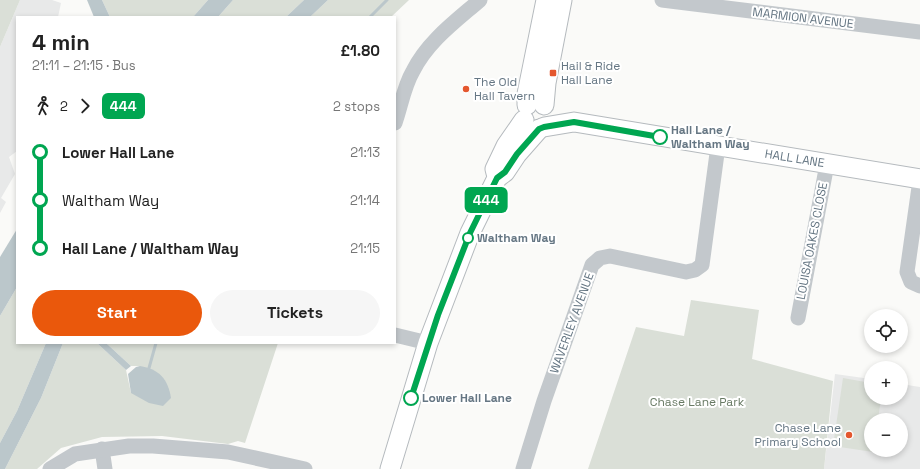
<!DOCTYPE html>
<meta charset="utf-8">
<style>
body{margin:0;font-family:"Space Grotesk",sans-serif;background:#f6f6f6;color:#222;height:100vh;display:flex;flex-direction:column;font-size:15px;white-space:nowrap}
*{box-sizing:border-box;margin:0}
p{font-size:13px;color:#767676}
.icon{flex:none;width:22px;height:22px;fill:none;stroke:currentColor;stroke-width:2;stroke-linecap:round;stroke-linejoin:round}
.map{position:relative;flex:1;overflow:hidden}
.sheet{position:absolute;left:16px;top:16px;width:380px;height:328px;display:flex;flex-direction:column;background:#fff;border-radius:0px;box-shadow:0 2px 6px #0003}
.sheet>*{flex:none}
.badge{padding:0 8px;border-radius:6px;font-size:14px;line-height:26px}
.controls{position:absolute;left:864px;top:309px;display:grid;gap:8px}
.controls a{display:grid;place-items:center;width:44px;height:44px;border-radius:50%;background:#fff;box-shadow:0 2px 6px #0003;font-size:20px}
.map>.badge{position:absolute;translate:-50% -50%;box-shadow:0 0 0 2px #fff}
.legs{display:flex;align-items:center;gap:6px;height:44px;padding:0 16px;font-size:13px}
.legs p{margin-inline-start:auto}
.head{display:flex;align-items:center;justify-content:space-between;height:68px;padding:0 16px}
h1{font-size:22px;font-weight:700;line-height:30px}
.action{display:flex;gap:8px;margin-top:auto;padding:8px 16px}
.action a{flex:1;height:46px;border-radius:24px;background:#ea580c;color:#fff;font-size:16px;font-weight:700;line-height:46px;text-align:center}
.action a+a{background:#f6f6f6;color:#222}
ul{padding:0 16px;list-style:none}
li{display:flex;align-items:center;gap:14px;height:48px;font-size:15px}
li i{display:grid;place-items:center;width:6px;height:100%;margin:0 5px;background:currentColor}
li i::after{content:'';width:10px;height:10px;margin:-5px;border:3px solid;border-radius:50%;background:#fff}
li p{margin-inline-start:auto}
li:first-child i{background:linear-gradient(#0000 50%,currentColor 0)}
li:last-child i{background:linear-gradient(currentColor 50%,#0000 0)}
.map>svg:first-child{display:block}
.built{fill:#e8e9e9;fill-rule:evenodd}
.green{fill:#dadfd7}
.water{fill:#bbc7cb}
.lines{fill:none;stroke-linecap:round;stroke-linejoin:round}
.stream{stroke:#bbc7cb;stroke-width:3}
.major-casing{stroke:#b5babe;stroke-width:21}
.minor{stroke:#c3c8cc;stroke-width:15}
.major{stroke:#fff;stroke-width:19}
.line-1-casing{stroke:#fff;stroke-width:9}
.line-1{stroke:#00a651;stroke-width:6}
.poi-dot{fill:#e4572e;stroke:#fff;stroke-width:1.5}
.stop-1-dot{fill:#fff;stroke:#00a651;stroke-width:2}
.labels{text-anchor:middle;dominant-baseline:central;stroke-width:4;stroke-linejoin:round;paint-order:stroke}
.street-label{font-size:12px;fill:#657683;stroke:#fff}
.poi-label{font-size:12px;fill:#657683;stroke:#fff;text-anchor:start}
.stop-label{font-size:12px;font-weight:bold;fill:#657683;stroke:#fff;text-anchor:start}
.park-label{font-size:12px;fill:#687a64;stroke:#fff}
</style>
<div class="map">
<svg width="920" height="469" viewBox="0 0 920 469">
<rect width="100%" height="100%" fill="#fafaf8"/>
<g class="built">
<polygon points="20,0 52,0 61,3 58,17 17,17 17,151 9,157 15,174 1,198 6,202 0,213 0,47"/>
<path d="M835,374L871,379V398H901V384L920,387V469H824ZM871,420H901V450H871Z"/>
</g>
<g class="green">
<polygon points="0,0 20,0 0,47"/>
<polygon points="102,0 208,0 193,17 110,17"/>
<polygon points="233,0 304,0 286,17 218,17"/>
<polygon points="328,0 409,0 391,17 310,17"/>
<polygon points="17,287 17,343 46,343 17,411 0,443 0,316"/>
<polygon points="691,300 759,310 752,359 833,381 824,469 588,469 636,327 684,336"/>
<polygon points="63,343 97,343 126,370 131,393 140,366 131,366 106,343 278,343 245,443 238,441 228,444 162,436 102,437 61,448 37,469 5,469 41,398"/>
<polygon points="843,378 871,383 871,398 881,398 878,420 871,420 871,450 873,452 833,446"/>
</g>
<g class="water">
<polygon points="87,0 102,0 110,17 94,17"/>
<polygon points="208,0 233,0 218,17 193,17"/>
<polygon points="304,0 328,0 310,17 286,17"/>
<polygon points="17,229 17,287 0,316 0,257"/>
<polygon points="46,343 63,343 41,398 5,469 0,469 0,443 17,411"/>
<polygon points="97,343 106,343 131,366 126,370"/>
<path d="M140,366C159,369 168,379 171,398L163,406L149,403L131,393L128,374L136,367Z"/>
</g>
<g class="lines">
<g class="stream">
<polyline points="370,17 387,0"/>
<polyline points="149,368 156,343"/>
</g>
<defs>
<g id="major">
<polyline points="527,105 527,94 546,0"/>
<polyline points="544,105 546,83 562,0"/>
<path id="s1" d="M544,127L574,122L920,179"/>
<polyline points="496,173 495,169 506,146 524,120"/>
<polyline points="390,469 428,343 470,233 497,178 505,172 517,154 539,129"/>
</g>
</defs>
<use href="#major" class="major-casing"/>
<g class="minor">
<polyline points="662,0 920,32"/>
<path d="M395,123C401,106 404,86 413,71C428,41 456,21 480,0"/>
<polyline points="920,180 907,272 911,282 920,286"/>
<polyline points="798,318 827,164"/>
<polyline points="395,335 428,343"/>
<polyline points="102,449 105,469"/>
<polyline points="50,469 75,454 129,446 153,446 228,452 305,469"/>
<polyline points="523,469 544,401 592,265 600,258 610,256 686,272 695,270 702,265 718,146"/>
</g>
<use href="#major" class="major"/>
</g>
<g class="lines">
<defs>
<polyline id="line-1" points="411,398 438,315 470,233 497,178 505,172 517,154 539,129 544,127 574,122 660,137"/>
</defs>
<use href="#line-1" class="line-1-casing"/>
<use href="#line-1" class="line-1"/>
</g>
<g class="poi-dot">
<rect x="549" y="69" width="8" height="8" rx="2"/>
<circle cx="466" cy="89" r="4"/>
<circle cx="849" cy="435" r="4"/>
</g>
<g class="stop-1-dot">
<circle cx="660" cy="137" r="7"/>
<circle cx="468" cy="238" r="5"/>
<circle cx="411" cy="398" r="7"/>
</g>
<g class="labels">
<g class="street-label">
<text transform="translate(803 18) rotate(7)">MARMION AVENUE</text>
<text stroke="none"><textPath href="#s1" startOffset="254">HALL LANE</textPath></text>
<text transform="translate(812 241) rotate(-79)">LOUISA OAKES CLOSE</text>
<text transform="translate(572 323) rotate(-70)">WAVERLEY AVENUE</text>
</g>
<g class="poi-label">
<text x="561" y="66">Hail &amp; Ride<tspan x="561" dy="14">Hall Lane</tspan></text>
<text x="474" y="82">The Old<tspan x="474" dy="14">Hall Tavern</tspan></text>
<text x="841" y="428" text-anchor="end">Chase Lane<tspan x="841" dy="14">Primary School</tspan></text>
</g>
<g class="stop-label">
<text x="671" y="130">Hall Lane /<tspan x="671" dy="14">Waltham Way</tspan></text>
<text x="477" y="238">Waltham Way</text>
<text x="422" y="398">Lower Hall Lane</text>
</g>
<g class="park-label">
<text x="697" y="402">Chase Lane Park</text>
</g>
</g>
</svg>
<div class="controls">
<a><svg class="icon" aria-label="locate" viewBox="0 0 24 24"><circle cx="12" cy="12" r="6"/><path d="M12 2v4M12 18v4M2 12h4M18 12h4"/></svg></a>
<a>+</a>
<a>−</a>
</div>
<b class="badge" style="left:486px;top:200px;background:#00a651;color:#fff">444</b>
<section class="sheet">
<div class="head"><div><h1>4 min</h1><p>21:11 – 21:15 · Bus</p></div><b>£1.80</b></div>
<div class="legs"><svg class="icon" aria-label="walk" viewBox="0 0 24 24"><circle cx="13" cy="4" r="2"/><path d="M13 8l-2 6 4 7M11 14l-3 7M7 12l3-4h3l4 4"/></svg>2<svg class="icon" aria-label="forward" viewBox="0 0 24 24"><path d="M9 5l7 7-7 7"/></svg><b class="badge" style="background:#00a651;color:#fff">444</b><p>2 stops</p></div>
<ul>
<li><i style="color:#00a651"></i><b>Lower Hall Lane</b><p>21:13</p></li>
<li><i style="color:#00a651"></i><span>Waltham Way</span><p>21:14</p></li>
<li><i style="color:#00a651"></i><b>Hall Lane / Waltham Way</b><p>21:15</p></li>
</ul>
<div class="action"><a>Start</a><a>Tickets</a></div>
</section>
</div>
